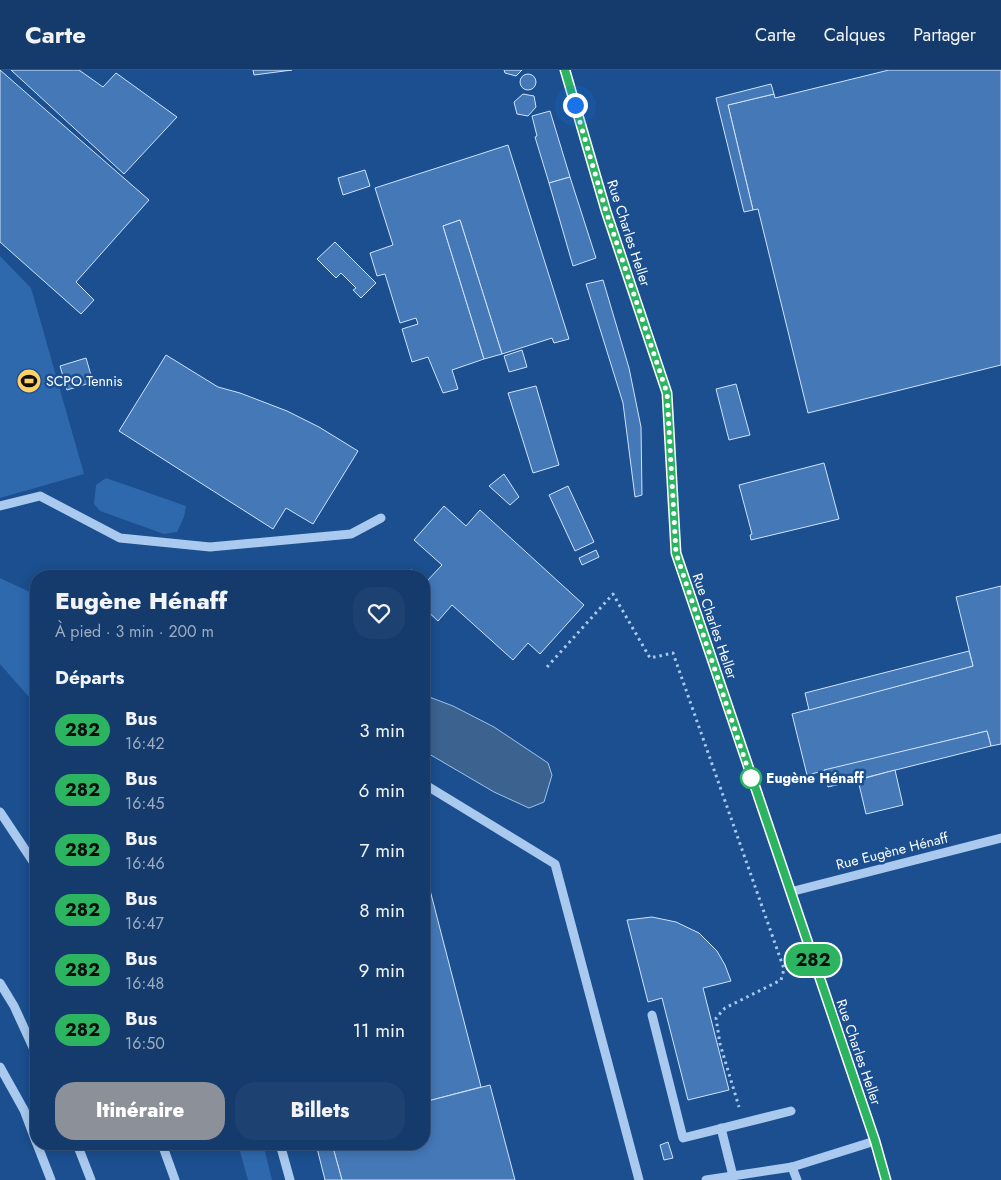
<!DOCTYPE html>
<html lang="fr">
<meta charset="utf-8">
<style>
body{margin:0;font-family:Jost,sans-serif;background:#1d4271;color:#f1f3f6;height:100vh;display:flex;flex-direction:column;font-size:19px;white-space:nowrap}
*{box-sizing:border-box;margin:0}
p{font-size:16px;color:#9dadc1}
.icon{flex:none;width:28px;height:28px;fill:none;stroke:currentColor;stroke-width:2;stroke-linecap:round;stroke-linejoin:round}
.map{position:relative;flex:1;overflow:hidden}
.panel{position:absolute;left:30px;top:500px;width:400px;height:580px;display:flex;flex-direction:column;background:#143b6b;border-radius:20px;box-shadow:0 2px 12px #0003,0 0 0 1px #33557e}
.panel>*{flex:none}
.badge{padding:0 10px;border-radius:16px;font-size:18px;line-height:32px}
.you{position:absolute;width:25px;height:25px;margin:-12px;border:4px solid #fff;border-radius:50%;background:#1a73e8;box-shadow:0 0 0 8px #1a73e833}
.map>.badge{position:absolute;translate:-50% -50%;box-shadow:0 0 0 2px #fff}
h2{padding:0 25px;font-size:19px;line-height:45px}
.round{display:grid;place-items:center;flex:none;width:52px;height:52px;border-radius:20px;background:#1d4271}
.headline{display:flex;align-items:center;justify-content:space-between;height:85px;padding:0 25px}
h1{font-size:24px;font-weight:800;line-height:38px}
.button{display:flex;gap:10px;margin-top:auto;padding:10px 25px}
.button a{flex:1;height:58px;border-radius:20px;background:#8c9099;color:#fff;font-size:20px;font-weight:800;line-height:58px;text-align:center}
.button a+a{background:#1d4271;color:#f1f3f6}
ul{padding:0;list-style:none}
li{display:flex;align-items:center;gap:15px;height:60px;padding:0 25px}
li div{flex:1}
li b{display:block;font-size:19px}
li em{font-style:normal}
li .badge{min-width:55px;font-weight:700;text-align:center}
header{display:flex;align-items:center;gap:30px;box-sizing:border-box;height:70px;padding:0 25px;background:#143b6b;border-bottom:1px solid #33557e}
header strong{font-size:24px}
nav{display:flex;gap:28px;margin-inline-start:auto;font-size:18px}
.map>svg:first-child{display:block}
.green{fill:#2e69ad}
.water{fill:#3c6290;stroke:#9cc4f0}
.building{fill:#4478b7;stroke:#cfe3fa}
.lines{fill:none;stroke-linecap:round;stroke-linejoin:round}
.path{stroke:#a9c9ee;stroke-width:3;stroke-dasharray:2.5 4;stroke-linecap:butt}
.minor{stroke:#a9c9ee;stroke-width:9}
.line-casing{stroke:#fff;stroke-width:11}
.line{stroke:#2cb461;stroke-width:8}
.walk{stroke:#fff;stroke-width:5;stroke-dasharray:0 9}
.stop-dot{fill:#fff;stroke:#2cb461;stroke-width:2.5}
.labels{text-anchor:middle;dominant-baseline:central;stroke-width:5;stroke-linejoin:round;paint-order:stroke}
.street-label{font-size:14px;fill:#fff;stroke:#1b4f8f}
.poi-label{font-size:14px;fill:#fff;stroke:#1b4f8f;text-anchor:start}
.stop-label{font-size:14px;font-weight:bold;fill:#fff;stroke:#1b4f8f;text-anchor:start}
</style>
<header>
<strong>Carte</strong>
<nav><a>Carte</a><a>Calques</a><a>Partager</a></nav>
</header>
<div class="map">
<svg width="1001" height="1110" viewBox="0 0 1001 1110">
<rect width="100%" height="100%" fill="#1b4f8f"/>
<g class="green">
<polygon points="0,186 31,218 84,404 0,428"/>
<polygon points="106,408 186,436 184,447 177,462 164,464 100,441 94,434 96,415"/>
<polygon points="0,508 36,525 36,635 0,594"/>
<polygon points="238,1074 263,1074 272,1110 248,1110"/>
</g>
<polygon class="water" points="424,625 453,636 494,657 548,693 552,705 544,732 529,738 494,722 424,681"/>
<g class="building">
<polygon points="0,0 149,130 76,212 94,230 81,244 0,172"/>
<polygon points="11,0 79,0 103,17 116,3 177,47 124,104"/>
<polygon points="253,0 292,0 254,5"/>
<polygon points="504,0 522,0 516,6 505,3"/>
<polygon points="889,0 1001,0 1001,295 808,343 758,139 753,140 728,35 774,24 775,28"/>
<circle cx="528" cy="12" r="8"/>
<polygon points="771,14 774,24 728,35 753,140 744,142 716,28"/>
<polygon points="523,24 534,26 536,37 528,46 517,44 514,32"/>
<polygon points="550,41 570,107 549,113 535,67 537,66 532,46"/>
<polygon points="508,75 569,269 554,273 552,268 502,284 460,150 443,156 484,289 452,300 458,319 443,323 428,287 412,292 402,259 418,254 416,248 400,253 385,204 377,206 370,183 393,175 375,118"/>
<polygon points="365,100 370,116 343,125 338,108"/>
<polygon points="570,107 596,188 573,196 549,113"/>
<polygon points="460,150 502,284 484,289 443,156"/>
<polygon points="335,172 376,213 361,228 353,220 356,218 341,203 336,208 317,189"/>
<polygon points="603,210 629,298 641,357 642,425 635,427 623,333 586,214"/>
<polygon points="522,280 527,297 509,302 504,286"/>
<polygon points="166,285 218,317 240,323 287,341 319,357 358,381 313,454 286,438 273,459 119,361"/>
<polygon points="86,288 93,312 67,320 60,296"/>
<polygon points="736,314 750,365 729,370 716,319"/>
<polygon points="536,316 559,395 533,403 508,323"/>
<polygon points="824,393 839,449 751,470 750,465 752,464 739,415"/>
<polygon points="504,404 519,427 510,435 489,416"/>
<polygon points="568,416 594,472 575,481 549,425"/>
<polygon points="444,436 466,456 480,440 584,535 540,584 528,573 513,590 452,535 438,551 424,538 424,511 426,512 442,495 414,470"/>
<polygon points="596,480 599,487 582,495 579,488"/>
<polygon points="411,499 419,506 404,506"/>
<polygon points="1001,516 1001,674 991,676 987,661 807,705 792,644 973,596 956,527"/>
<polygon points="969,581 973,596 809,640 805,623"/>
<polygon points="987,661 991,676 828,717 824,700"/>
<polygon points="895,700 903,735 866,744 858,710"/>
<polygon points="424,797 481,1017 424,1032"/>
<polygon points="652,847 676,852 699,863 717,881 725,895 731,911 703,918 729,1020 688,1030 662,928 648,932 627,850"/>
<polygon points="490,1015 515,1110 342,1110 332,1074 424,1074 424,1032"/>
<polygon points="668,1072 673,1088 664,1090 660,1075"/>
<polygon points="316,1074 332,1074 342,1110 325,1110"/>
</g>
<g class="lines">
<polyline class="path" points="547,597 613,524 650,588 673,583 784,899 781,910 725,938 716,948 720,974 739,1037"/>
<g class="minor">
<polyline points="565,0 606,141 667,323 676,483 875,1071 886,1110"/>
<polyline points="0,436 40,426 120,468 210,477 351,464 381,448"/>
<polyline points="424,714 555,794 639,1110"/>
<polyline points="0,742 36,796"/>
<polyline points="790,822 1001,768"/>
<polyline points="0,913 14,936 36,984"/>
<polyline points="652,945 683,1068 791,1041"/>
<polyline points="0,997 24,1040 36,1072"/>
<polyline points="721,1058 733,1106"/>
<polyline points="37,1074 51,1110"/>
<polyline points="77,1074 91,1110"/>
<polyline points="162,1074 175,1110"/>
<polyline points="280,1074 290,1110"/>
<polyline points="792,1097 797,1110"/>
<polyline points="706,1110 792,1097 875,1071"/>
</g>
</g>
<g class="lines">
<defs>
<polyline id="line" points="565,0 606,141 667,323 676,483 875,1071 886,1110"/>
</defs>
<use href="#line" class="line-casing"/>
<use href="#line" class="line"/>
<polyline class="walk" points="575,35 606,141 667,323 676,483 751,708"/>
</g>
<defs>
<symbol id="stadium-disc" viewBox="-11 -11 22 22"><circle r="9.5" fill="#ffd166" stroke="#1b4f8f"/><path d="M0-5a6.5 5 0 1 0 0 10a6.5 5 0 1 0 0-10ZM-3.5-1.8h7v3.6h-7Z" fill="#111"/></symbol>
</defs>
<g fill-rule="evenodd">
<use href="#stadium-disc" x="15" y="297" width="28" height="28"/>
</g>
<circle class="stop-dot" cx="751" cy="708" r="10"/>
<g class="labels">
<g class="street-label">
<text transform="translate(629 163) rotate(72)">Rue Charles Heller</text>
<text transform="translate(715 556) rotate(71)">Rue Charles Heller</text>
<text transform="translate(892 781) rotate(-14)">Rue Eugène Hénaff</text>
<text transform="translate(859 982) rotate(71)">Rue Charles Heller</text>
</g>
<g class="poi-label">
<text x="46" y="311">SCPO Tennis</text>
</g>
<g class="stop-label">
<text x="766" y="708">Eugène Hénaff</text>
</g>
</g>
</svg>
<div class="you" style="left:575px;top:35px"></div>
<b class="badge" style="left:813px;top:890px;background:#2cb461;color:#111">282</b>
<section class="panel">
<div class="headline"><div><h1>Eugène Hénaff</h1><p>À pied · 3 min · 200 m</p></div><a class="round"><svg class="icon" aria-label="heart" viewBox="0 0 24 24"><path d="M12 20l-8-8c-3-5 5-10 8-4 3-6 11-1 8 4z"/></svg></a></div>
<h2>Départs</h2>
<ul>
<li><span class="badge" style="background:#2cb461;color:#111">282</span><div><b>Bus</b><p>16:42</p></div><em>3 min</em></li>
<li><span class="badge" style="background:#2cb461;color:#111">282</span><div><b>Bus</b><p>16:45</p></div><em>6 min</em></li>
<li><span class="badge" style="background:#2cb461;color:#111">282</span><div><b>Bus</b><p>16:46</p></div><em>7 min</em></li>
<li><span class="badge" style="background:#2cb461;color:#111">282</span><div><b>Bus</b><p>16:47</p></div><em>8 min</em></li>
<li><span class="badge" style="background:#2cb461;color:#111">282</span><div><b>Bus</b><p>16:48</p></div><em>9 min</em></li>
<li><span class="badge" style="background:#2cb461;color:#111">282</span><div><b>Bus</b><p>16:50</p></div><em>11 min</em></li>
</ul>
<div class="button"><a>Itinéraire</a><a>Billets</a></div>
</section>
</div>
